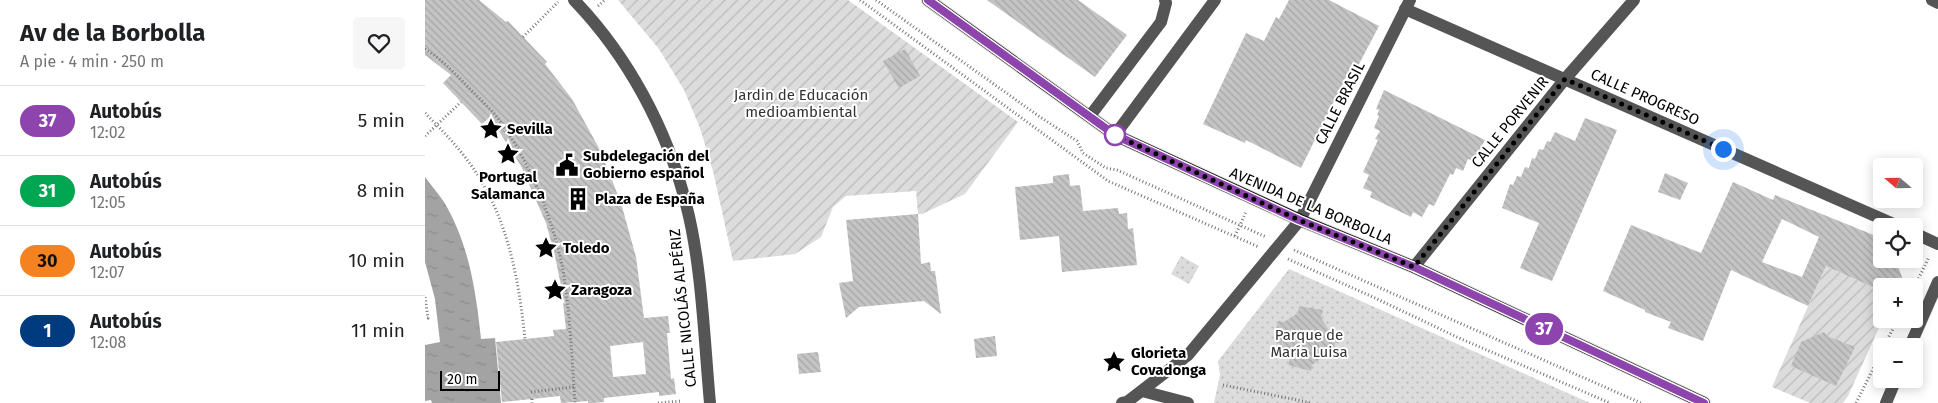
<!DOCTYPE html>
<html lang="es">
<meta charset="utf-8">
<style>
body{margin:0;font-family:"Fira Sans",sans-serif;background:#f6f6f6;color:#202124;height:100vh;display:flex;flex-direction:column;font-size:19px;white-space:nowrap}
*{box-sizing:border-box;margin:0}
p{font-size:16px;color:#757577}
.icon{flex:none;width:28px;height:28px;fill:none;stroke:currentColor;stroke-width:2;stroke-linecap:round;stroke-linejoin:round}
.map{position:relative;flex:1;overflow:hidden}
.drawer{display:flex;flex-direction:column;background:#fff;width:425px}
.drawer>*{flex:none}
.badge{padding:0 10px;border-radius:16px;font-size:18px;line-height:32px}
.needle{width:32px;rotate:290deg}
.controls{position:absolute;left:1448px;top:158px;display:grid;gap:10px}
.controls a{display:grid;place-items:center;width:50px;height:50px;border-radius:5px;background:#fff;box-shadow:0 2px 12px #0003;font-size:25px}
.scale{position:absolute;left:15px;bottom:12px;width:60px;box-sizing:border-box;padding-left:5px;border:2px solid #000;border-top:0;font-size:14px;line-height:18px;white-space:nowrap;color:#000;-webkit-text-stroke:4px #fff;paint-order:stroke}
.you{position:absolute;width:25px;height:25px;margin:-12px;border:4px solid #fff;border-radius:50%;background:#1a73e8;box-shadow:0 0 0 8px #1a73e833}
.map>.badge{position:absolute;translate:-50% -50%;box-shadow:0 0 0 2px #fff}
.round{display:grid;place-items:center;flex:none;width:52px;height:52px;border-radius:5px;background:#f6f6f6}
.overview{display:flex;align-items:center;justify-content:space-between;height:85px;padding:0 20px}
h1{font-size:24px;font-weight:700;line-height:38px}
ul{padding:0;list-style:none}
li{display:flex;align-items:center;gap:15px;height:70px;padding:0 20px;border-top:1px solid #e0e0e0}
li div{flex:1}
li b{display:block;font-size:19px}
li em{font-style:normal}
li .badge{min-width:55px;font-weight:700;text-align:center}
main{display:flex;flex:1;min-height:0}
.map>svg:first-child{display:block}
.park{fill:url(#park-dots)}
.garden{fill:url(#garden-furrows)}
.water{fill:url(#water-ripples)}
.building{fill:url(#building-back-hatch);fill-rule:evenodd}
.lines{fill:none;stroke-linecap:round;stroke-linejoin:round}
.major-casing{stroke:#dbdbdb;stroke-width:14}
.path{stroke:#777;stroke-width:3;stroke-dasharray:1 2.5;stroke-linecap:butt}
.minor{stroke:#555;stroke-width:12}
.major{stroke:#000;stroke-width:12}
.line-casing{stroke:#fff;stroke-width:11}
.line{stroke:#8e44ad;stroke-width:8}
.walk{stroke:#000;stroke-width:5;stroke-dasharray:0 9}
.stop-dot{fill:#fff;stroke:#8e44ad;stroke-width:2.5}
.labels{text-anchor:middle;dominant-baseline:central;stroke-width:4;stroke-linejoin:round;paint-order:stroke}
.park-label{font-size:15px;fill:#333;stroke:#fff}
.street-label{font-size:15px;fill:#000;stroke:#fff}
.poi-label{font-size:15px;font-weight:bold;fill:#000;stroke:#fff;text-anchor:start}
</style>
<main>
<section class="drawer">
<div class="overview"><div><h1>Av de la Borbolla</h1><p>A pie · 4 min · 250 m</p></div><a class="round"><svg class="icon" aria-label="heart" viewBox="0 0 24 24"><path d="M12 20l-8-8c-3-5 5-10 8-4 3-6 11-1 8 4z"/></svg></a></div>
<ul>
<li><span class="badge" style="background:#8e44ad;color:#fff">37</span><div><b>Autobús</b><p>12:02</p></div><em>5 min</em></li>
<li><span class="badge" style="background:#00a651;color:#fff">31</span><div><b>Autobús</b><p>12:05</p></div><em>8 min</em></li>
<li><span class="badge" style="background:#f58220;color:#111">30</span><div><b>Autobús</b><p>12:07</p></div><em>10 min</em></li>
<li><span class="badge" style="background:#003b80;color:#fff">1</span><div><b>Autobús</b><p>12:08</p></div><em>11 min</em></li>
</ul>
</section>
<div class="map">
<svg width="1513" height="403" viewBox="0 0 1513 403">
<defs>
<pattern id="park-dots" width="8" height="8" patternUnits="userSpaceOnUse" patternTransform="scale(1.25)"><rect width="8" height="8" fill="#dcdcdc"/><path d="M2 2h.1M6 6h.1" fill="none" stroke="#bbb" stroke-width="1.8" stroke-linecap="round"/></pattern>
<pattern id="garden-furrows" width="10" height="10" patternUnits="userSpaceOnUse" patternTransform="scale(1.25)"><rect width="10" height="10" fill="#dcdcdc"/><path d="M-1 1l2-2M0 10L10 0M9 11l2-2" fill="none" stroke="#bbb"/></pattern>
<pattern id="water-ripples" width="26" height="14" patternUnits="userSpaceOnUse" patternTransform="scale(1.25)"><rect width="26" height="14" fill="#a3a3a3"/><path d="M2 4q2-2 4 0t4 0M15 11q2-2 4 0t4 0" fill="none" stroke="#8b8b8b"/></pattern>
<pattern id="building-back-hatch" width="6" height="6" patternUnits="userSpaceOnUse" patternTransform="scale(1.25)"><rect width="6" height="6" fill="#c4c4c4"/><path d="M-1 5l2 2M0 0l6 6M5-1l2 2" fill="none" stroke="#a7a7a7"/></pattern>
</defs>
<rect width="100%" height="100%" fill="#fff"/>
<g class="park">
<polygon points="756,256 774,266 764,284 746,274"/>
<polygon points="864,269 1165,403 789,403 795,375 793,361"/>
</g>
<g class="garden">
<polygon points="193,0 423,0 593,122 540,194 497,214 493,214 491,191 421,196 408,207 396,237 370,254 308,261 288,171 275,128 259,90 234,49"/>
<polygon points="1401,266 1456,291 1456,319 1458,319 1423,396 1418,403 1385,403 1347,387"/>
</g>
<path class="water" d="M0,177C6,185 13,193 19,202C44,244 51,291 56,339L70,338L76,403H7L6,400L0,401V345L15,342L10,299L0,262Z"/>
<g class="building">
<path d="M0,0H54L81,22L83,21L122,62L120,64L147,99L175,150L196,203L211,257L219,318L243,316L245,333H242L246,379L249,378L251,394L234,396V392L179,398V402L168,403H163V401L136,403L135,396L77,402L71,342L129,336L128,330L141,329L136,286L130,256L121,223L96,166L65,117L57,124L18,83L26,75L0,55ZM218,342L221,374L188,377L185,346Z"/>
<polygon points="562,0 653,0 702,35 670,77"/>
<polygon points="864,0 904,0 954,26 933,66 928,63 876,168 821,140 820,143 778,124 821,33 839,41 851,17 854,19"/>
<polygon points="480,49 495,76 474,88 458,61"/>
<polygon points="959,90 1060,140 1051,157 1047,156 1046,160 1043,159 1038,171 1031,168 1028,175 1025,174 1009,206 1004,204 997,217 988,212 986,217 945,197 947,192 938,188 944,175 938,172 953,140 950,139 955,131 949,128 954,116 952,115 954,110 951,109"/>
<polygon points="1160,118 1192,130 1127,281 1095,268 1114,223 1077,208 1085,184 1088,185 1092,176 1096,177 1100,167 1104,168 1107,158 1110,159 1114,149 1118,150 1122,141 1125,142 1130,132 1150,141"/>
<polygon points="1240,173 1263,183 1255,200 1233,192"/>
<polygon points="644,174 645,186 655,185 658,211 693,208 694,214 702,213 703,229 708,228 712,265 637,272 634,236 595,240 590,187 628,183 628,176"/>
<path d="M1308,182L1348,200L1350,195L1456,238V259H1470L1477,277L1473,286H1456V291L1401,266L1383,306L1306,270L1278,341L1243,328L1246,322L1220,312V310L1178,291L1206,225L1276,253ZM1357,219L1394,237L1377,277L1337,262Z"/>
<polygon points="493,214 496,264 505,262 506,271 510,271 516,314 499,301 434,307 421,318 414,283 428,281 421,220"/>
<polygon points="874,306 898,310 896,318 906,333 912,334 908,356 902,354 887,365 886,371 863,365 865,358 854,343 849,341 853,321 859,322 873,313"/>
<polygon points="1399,332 1402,336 1430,347 1411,386 1366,366 1376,342"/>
<polygon points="570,336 572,356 551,358 549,339"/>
<polygon points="393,352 396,372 374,374 372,354"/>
</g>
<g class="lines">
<defs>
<polyline id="major" points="503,0 690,135 875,220 989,267 1279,403"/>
</defs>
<use href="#major" class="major-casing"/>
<g class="path">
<polyline points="435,0 683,181 834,247"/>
<polyline points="451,0 615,117 652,141 658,153 681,168 692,170 841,237"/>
<polyline points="173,6 180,0"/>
<polyline points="98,37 133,2"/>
<path d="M0,49C16,59 30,73 43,87C51,95 59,103 67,111C101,152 128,218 138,270C145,314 147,359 150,403"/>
<path d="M0,113C19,132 38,152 52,174C84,224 94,282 100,339"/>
<polyline points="0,136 36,102"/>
<polyline points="810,236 821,212"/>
<polyline points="869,250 1216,403"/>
<polyline points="863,259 948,297 1034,338 1185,403"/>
<polyline points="1489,288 1504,257"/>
<polyline points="0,297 3,318 0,318"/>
<polyline points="1459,346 1473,319"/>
<polyline points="798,385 887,403"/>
<polyline points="106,392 149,387"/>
<polyline points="107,399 107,403"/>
<polyline points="233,403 256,401"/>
<polyline points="1431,403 1456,353"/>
</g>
<g class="minor">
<path d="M149,0C203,56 242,129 261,204C277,265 279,339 285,403"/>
<polyline points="1507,0 1513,3"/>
<polyline points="980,9 1473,226"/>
<polyline points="665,116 736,22 741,3 740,0"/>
<polyline points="690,135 790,0"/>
<polyline points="1489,233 1513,244"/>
<polyline points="989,267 1140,79 1209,0"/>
<polyline points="1485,346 1513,282"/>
<polyline points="717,391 763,403"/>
<polyline points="697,403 702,402 763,355 875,220 985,0"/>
<polyline points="1461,403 1471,379"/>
</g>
<use href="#major" class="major"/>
</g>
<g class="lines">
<defs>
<polyline id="line" points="503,0 690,135 874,220 989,267 1279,403"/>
</defs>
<use href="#line" class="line-casing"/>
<use href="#line" class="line"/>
<polyline class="walk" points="690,135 874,220 989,267 1140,79 1298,149"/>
</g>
<defs>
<symbol id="sight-bare" viewBox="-9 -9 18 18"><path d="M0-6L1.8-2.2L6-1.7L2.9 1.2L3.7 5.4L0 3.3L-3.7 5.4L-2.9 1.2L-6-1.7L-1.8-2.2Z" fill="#000" stroke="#fff" stroke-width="2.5" paint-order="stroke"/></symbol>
<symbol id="civic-bare" viewBox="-9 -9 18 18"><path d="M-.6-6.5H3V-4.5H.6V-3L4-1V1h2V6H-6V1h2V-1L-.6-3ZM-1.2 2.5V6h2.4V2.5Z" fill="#000" stroke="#fff" stroke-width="2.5" paint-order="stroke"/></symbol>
<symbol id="building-bare" viewBox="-9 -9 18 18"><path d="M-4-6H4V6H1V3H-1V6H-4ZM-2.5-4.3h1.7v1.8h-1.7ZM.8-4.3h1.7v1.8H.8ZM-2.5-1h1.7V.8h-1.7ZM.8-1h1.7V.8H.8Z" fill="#000" stroke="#fff" stroke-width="2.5" paint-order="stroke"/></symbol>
</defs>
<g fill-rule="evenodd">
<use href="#sight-bare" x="50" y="113" width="32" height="32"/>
<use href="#sight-bare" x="67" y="138" width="32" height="32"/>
<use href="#civic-bare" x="126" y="149" width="32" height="32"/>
<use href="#building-bare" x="137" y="183" width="32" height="32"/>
<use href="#sight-bare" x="105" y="232" width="32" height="32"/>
<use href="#sight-bare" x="114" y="274" width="32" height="32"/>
<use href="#sight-bare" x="673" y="346" width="32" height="32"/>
</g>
<circle class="stop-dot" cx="690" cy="135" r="10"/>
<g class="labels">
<g class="park-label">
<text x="376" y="95">Jardin de Educación<tspan x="376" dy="17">medioambiental</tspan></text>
<text x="884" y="335">Parque de<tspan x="884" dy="17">María Luisa</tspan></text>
</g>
<g class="street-label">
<text transform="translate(1220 97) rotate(24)">CALLE PROGRESO</text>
<text transform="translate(915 103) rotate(-63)">CALLE BRASIL</text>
<text transform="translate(1085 122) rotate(-51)">CALLE PORVENIR</text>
<text transform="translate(886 206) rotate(23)">AVENIDA DE LA BORBOLLA</text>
<text transform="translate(258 308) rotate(-96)">CALLE NICOLÁS ALPÉRIZ</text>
</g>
<g class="poi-label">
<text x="82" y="129">Sevilla</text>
<text x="158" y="156">Subdelegación del<tspan x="158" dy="17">Gobierno español</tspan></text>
<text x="83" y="177" text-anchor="middle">Portugal<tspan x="83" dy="17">Salamanca</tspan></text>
<text x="170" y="199">Plaza de España</text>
<text x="138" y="248">Toledo</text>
<text x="146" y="290">Zaragoza</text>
<text x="706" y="353">Glorieta<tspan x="706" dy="17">Covadonga</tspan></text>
</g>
</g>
</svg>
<div class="controls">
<a><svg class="needle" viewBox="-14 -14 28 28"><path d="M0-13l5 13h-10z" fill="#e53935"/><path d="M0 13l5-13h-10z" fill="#757577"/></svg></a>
<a><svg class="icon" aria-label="locate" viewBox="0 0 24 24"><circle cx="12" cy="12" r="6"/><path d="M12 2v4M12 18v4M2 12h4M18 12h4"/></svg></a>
<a>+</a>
<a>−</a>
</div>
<div class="scale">20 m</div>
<div class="you" style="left:1298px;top:149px"></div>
<b class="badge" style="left:1119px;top:329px;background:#8e44ad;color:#fff">37</b>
</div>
</main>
